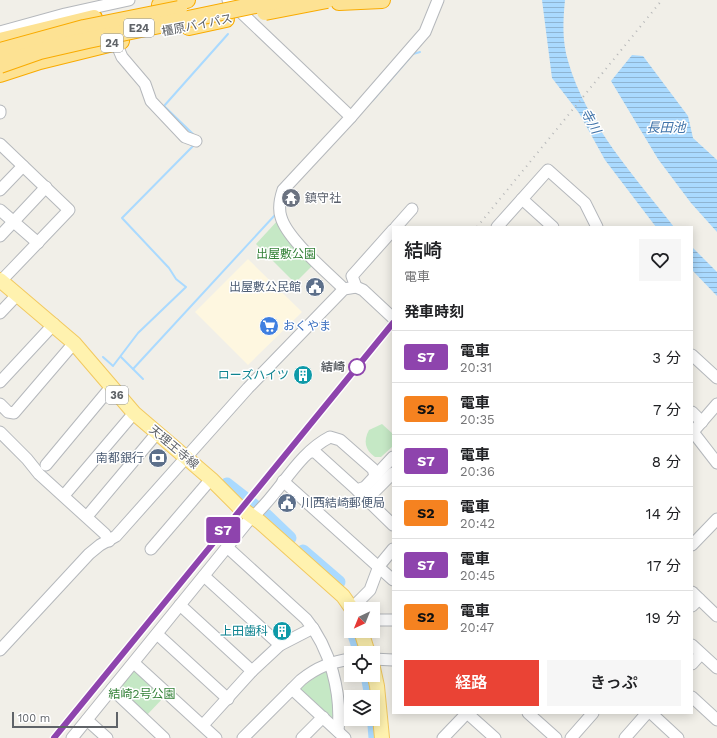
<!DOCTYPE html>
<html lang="ja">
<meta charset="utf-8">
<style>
body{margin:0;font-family:"Work Sans","Noto Sans JP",sans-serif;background:#f6f6f6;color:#202124;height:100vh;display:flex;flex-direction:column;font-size:15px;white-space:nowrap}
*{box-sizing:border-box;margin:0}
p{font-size:13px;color:#757577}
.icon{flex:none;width:22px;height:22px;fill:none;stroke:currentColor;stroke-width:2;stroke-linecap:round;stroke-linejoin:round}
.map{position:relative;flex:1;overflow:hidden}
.details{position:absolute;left:392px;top:226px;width:301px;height:488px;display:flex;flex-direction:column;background:#fff;border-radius:0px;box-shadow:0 2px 10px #0003}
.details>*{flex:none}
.badge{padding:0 8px;border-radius:3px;font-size:14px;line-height:26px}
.needle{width:26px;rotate:223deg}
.fabs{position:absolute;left:344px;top:602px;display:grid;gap:8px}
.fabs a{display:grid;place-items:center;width:36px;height:36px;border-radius:0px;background:#fff;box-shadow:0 2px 10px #0003;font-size:20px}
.scale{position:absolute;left:12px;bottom:10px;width:106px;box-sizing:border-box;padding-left:4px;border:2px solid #5f6368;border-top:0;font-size:11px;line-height:14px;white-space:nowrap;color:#5f6368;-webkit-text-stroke:3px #fff;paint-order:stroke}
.map>.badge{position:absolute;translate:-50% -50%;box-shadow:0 0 0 2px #fff}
h2{padding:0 12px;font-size:15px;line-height:36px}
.round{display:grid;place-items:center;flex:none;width:42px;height:42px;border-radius:0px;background:#f6f6f6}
.headline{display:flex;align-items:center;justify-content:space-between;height:68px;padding:0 12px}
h1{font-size:19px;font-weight:600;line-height:30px}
.cta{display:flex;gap:8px;margin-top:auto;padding:8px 12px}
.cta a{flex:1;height:46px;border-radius:0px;background:#ea4335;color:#fff;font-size:16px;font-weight:600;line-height:46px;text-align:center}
.cta a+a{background:#f6f6f6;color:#202124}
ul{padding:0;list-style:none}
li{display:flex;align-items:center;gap:12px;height:52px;padding:0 12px;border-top:1px solid #e0e0e0}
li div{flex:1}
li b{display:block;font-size:15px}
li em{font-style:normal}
li .badge{min-width:44px;font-weight:700;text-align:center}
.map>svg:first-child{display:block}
.commercial{fill:#fef7e0}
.green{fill:#c5e8c5}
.water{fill:url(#water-rules)}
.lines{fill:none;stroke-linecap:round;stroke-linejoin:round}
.stream{stroke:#aadaff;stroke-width:2}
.river{stroke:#aadaff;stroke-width:13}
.minor-casing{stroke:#b5b8bc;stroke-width:13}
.major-casing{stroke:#f2c960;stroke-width:16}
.highway-casing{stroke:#f9ab00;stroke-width:18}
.minor{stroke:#fff;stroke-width:11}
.major{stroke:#fff2af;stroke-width:14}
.highway{stroke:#fde293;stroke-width:16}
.rail{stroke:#b6b7b8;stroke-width:2;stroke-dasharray:1 5;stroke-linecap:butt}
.highway-bridge-casing{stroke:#f9ab00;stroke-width:18;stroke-linecap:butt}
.highway-bridge{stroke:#fde293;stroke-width:16}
.line-casing{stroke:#fff;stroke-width:9}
.line{stroke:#8e44ad;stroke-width:6}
.stop-dot{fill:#fff;stroke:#8e44ad;stroke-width:2}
.labels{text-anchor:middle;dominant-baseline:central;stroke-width:3;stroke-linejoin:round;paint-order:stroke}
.shield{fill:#fff;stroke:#8f9295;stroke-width:1}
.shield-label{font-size:11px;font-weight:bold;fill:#5f6368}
.street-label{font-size:12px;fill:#5f6368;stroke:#fff}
.worship-label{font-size:12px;fill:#5b616d;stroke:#fff;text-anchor:start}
.park-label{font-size:12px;fill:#348238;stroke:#fff}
.service-label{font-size:12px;fill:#4e5e75;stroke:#fff;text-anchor:end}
.shop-label{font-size:12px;fill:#366cbe;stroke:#fff;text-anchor:start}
.stop-label{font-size:12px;font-weight:bold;fill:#5f6368;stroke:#fff;text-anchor:end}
.culture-label{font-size:12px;fill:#0d838f;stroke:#fff;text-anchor:end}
.water-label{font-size:13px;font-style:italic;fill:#4174aa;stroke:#fff}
</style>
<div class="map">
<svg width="717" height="738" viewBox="0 0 717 738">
<defs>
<pattern id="water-rules" width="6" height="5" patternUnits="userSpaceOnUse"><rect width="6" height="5" fill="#aadaff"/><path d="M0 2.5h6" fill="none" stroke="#8eb4d2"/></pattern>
</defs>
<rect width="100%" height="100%" fill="#f1efe8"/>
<polygon class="commercial" points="248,259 302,312 248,365 195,312"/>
<g class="green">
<polygon points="279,219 314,264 295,283 256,244"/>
<path d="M382,424L393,434V446L381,457H375C365,450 363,441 369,430Z"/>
<polygon points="135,668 165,696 145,717 118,688"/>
<polygon points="326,670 328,672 337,717 330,719 300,691 300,688"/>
</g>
<g class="water">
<path d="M542,0H565C563,20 562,41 568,61C586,124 635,177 674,227H656L605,160L579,113L552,78Z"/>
<polygon points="632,55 643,56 688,116 693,138 717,160 717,232 691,203 658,159 611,81"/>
<polygon points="692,247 717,272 717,296 692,270"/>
</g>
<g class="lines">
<g class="stream">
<polyline points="372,101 413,54 420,52"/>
<polyline points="194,135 164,106 228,34"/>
<polyline points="103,357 113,366 138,333 186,287 176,279 169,268 122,218 195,144"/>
<polyline points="121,357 143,379"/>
<polyline points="133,369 275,215"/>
</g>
<g class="river">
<polyline points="227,484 255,506"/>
<polyline points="266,515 290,538"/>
<polyline points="303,551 339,582"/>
<polyline points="354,635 360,653"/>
<polyline points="367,675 371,697"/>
<polyline points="373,712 375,738"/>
</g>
<defs>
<g id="minor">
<polyline points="228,0 351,117"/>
<polyline points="0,32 65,14 129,0"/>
<polyline points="116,43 122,57 145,84 151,101 185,137 196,141"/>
<polyline points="0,111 0,113"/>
<polyline points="0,144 69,210 1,281"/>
<polyline points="0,190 23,166"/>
<polyline points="522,199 553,227"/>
<polyline points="0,210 38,243"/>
<polyline points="396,227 412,209"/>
<polyline points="497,227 548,170 585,203 597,227"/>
<polyline points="0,236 46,187"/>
<polyline points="356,287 352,276 393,230"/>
<path d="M344,289C327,272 287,239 281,217C278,208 280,199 283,190L351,117L418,40L425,32L438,0"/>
<polyline points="0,313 18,294"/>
<polyline points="692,355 717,378"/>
<polyline points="0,382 54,324"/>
<polyline points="0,404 8,412 14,413 74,343"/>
<polyline points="692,412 702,422"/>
<polyline points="0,432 27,459 39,474 105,534 109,541"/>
<polyline points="693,432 717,463"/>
<polyline points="692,433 717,404"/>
<polyline points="310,452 315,452 357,490 365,487 393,457"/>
<polyline points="46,465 111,387"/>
<polyline points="283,481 393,580"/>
<polyline points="357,490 393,525"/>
<polyline points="66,493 134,413"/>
<polyline points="366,500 393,473"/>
<polyline points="89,514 157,433"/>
<polyline points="692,545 717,519"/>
<path d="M227,547L306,619C330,648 342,693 338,731"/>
<polyline points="151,549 211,479"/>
<polyline points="204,576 280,645"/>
<polyline points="692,592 717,616"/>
<polyline points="180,605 252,671"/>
<polyline points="692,606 699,599"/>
<polyline points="352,608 370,590 379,566 393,549"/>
<polyline points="377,620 393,620"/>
<polyline points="157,634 228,699"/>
<polyline points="692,645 717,668"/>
<polyline points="0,650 89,554 100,545 116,536 248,388 344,289 356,287 363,290 393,318"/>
<polyline points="373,659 393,660"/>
<polyline points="134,663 216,738"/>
<polyline points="692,664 701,654"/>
<polyline points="112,689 164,738"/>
<polyline points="292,689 345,738"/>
<polyline points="692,697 717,720"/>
<polyline points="467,713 495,738"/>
<polyline points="528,713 556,738"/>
<polyline points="651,713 678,738"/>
<polyline points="87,720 107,738"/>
<polyline points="203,725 252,671 280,645 313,628"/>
<path d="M72,738L249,520C279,496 295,455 330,437L340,440L373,469L375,476"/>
<path d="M243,738L301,680C317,667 331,662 351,659"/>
<polyline points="302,738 323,717"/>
<polyline points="443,738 467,713"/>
<polyline points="571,738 593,713"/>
<polyline points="625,738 647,713"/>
</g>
<g id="major">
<polyline points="0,280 74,343 134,413 211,479 238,506 260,522 343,596 352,609"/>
<polyline points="361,631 368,653"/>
<polyline points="373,668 377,686 382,738"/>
</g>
<g id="highway">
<polyline points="339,2 382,0"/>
<polyline points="160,5 187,0"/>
<polyline points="189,27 226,19"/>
<polyline points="0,41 94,18"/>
<polyline points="0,74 40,61 121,41"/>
</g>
</defs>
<use href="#minor" class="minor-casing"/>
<use href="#major" class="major-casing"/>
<use href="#highway" class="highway-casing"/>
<use href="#minor" class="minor"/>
<use href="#major" class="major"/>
<use href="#highway" class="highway"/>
<g class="rail">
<polyline points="477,227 662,0"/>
<polyline points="54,738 393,323"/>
</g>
<defs>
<g id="highway-bridge">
<polyline points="265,12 327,0"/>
<polyline points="0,51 84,28 179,9"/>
<polyline points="0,65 40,51 88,40 279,0"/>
</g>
</defs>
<use href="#highway-bridge" class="highway-bridge-casing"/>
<use href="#highway-bridge" class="highway-bridge"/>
</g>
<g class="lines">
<defs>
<polyline id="line" points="54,738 393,323"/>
</defs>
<use href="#line" class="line-casing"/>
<use href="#line" class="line"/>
</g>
<defs>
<symbol id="temple-disc" viewBox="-11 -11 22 22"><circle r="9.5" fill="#6b7280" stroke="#fff"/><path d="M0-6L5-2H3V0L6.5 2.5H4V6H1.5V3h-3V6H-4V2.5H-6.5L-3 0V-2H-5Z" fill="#fff"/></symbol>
<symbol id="civic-disc" viewBox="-11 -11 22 22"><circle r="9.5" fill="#5c6f8a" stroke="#fff"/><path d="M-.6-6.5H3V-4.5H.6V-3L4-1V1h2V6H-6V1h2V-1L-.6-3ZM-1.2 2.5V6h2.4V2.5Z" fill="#fff"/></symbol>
<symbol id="supermarket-disc" viewBox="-11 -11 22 22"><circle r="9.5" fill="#3f7fe0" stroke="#fff"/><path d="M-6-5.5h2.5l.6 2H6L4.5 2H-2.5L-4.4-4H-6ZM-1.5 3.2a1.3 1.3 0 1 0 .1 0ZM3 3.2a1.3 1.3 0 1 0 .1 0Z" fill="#fff"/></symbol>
<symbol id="building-disc" viewBox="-11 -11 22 22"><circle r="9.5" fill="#0f9aa8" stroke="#fff"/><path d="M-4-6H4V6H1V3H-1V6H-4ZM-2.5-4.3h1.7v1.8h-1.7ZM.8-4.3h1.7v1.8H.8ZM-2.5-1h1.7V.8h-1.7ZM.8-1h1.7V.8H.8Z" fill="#fff"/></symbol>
<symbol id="bank-disc" viewBox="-11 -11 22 22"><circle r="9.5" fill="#5c6f8a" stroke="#fff"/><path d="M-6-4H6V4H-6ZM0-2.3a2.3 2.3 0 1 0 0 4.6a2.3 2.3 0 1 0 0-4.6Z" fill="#fff"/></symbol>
</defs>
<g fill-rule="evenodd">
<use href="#temple-disc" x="280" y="187" width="22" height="22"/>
<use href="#civic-disc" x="304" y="276" width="22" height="22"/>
<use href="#supermarket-disc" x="258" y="315" width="22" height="22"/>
<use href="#building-disc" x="292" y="364" width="22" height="22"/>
<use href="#bank-disc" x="147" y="447" width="22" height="22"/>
<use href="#civic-disc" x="276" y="492" width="22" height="22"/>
<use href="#building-disc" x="271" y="620" width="22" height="22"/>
</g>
<circle class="stop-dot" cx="357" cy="367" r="8"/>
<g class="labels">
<g class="shield">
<rect x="124" y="19" width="30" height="18" rx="3"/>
<rect x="101" y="34" width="22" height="18" rx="3"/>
<rect x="106" y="386" width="22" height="18" rx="3"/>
</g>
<g class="shield-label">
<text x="139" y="28">E24</text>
<text x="112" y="43">24</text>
<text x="117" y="395">36</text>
</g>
<g class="street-label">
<text transform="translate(197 25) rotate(-11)">橿原バイパス</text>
<text transform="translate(174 447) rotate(40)">天理王寺線</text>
</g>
<g class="worship-label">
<text x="305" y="198">鎮守社</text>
</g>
<g class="park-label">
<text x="286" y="254">出屋敷公園</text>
<text x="142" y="694">結崎2号公園</text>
</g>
<g class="service-label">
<text x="301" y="287">出屋敷公民館</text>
<text x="144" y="458">南都銀行</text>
<text x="301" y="503" text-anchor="start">川西結崎郵便局</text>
</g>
<g class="shop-label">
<text x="283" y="326">おくやま</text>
</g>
<g class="stop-label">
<text x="345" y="367">結崎</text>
</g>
<g class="culture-label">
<text x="289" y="375">ローズハイツ</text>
<text x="268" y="631">上田歯科</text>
</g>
<g class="water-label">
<text transform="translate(591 121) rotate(61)">寺川</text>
<text x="666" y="127">長田池</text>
</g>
</g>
</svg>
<div class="fabs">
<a><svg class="needle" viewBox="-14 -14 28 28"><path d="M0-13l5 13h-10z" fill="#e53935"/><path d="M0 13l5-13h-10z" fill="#757577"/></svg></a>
<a><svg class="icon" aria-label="locate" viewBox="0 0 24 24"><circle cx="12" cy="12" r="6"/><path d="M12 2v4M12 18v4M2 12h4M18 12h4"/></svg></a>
<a><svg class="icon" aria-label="layers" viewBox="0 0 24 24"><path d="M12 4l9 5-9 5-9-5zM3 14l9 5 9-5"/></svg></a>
</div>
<div class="scale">100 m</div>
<b class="badge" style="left:223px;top:530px;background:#8e44ad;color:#fff">S7</b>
<section class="details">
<div class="headline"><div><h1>結崎</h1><p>電車</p></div><a class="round"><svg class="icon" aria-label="heart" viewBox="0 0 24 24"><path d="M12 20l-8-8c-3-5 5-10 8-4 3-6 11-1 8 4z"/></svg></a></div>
<h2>発車時刻</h2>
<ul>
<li><span class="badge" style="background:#8e44ad;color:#fff">S7</span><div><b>電車</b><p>20:31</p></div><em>3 分</em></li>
<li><span class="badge" style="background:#f58220;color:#111">S2</span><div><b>電車</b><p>20:35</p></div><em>7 分</em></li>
<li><span class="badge" style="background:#8e44ad;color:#fff">S7</span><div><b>電車</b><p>20:36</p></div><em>8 分</em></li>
<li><span class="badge" style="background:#f58220;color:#111">S2</span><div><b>電車</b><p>20:42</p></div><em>14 分</em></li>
<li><span class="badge" style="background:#8e44ad;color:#fff">S7</span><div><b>電車</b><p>20:45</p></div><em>17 分</em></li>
<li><span class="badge" style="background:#f58220;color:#111">S2</span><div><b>電車</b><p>20:47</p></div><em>19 分</em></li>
</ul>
<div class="cta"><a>経路</a><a>きっぷ</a></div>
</section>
</div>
